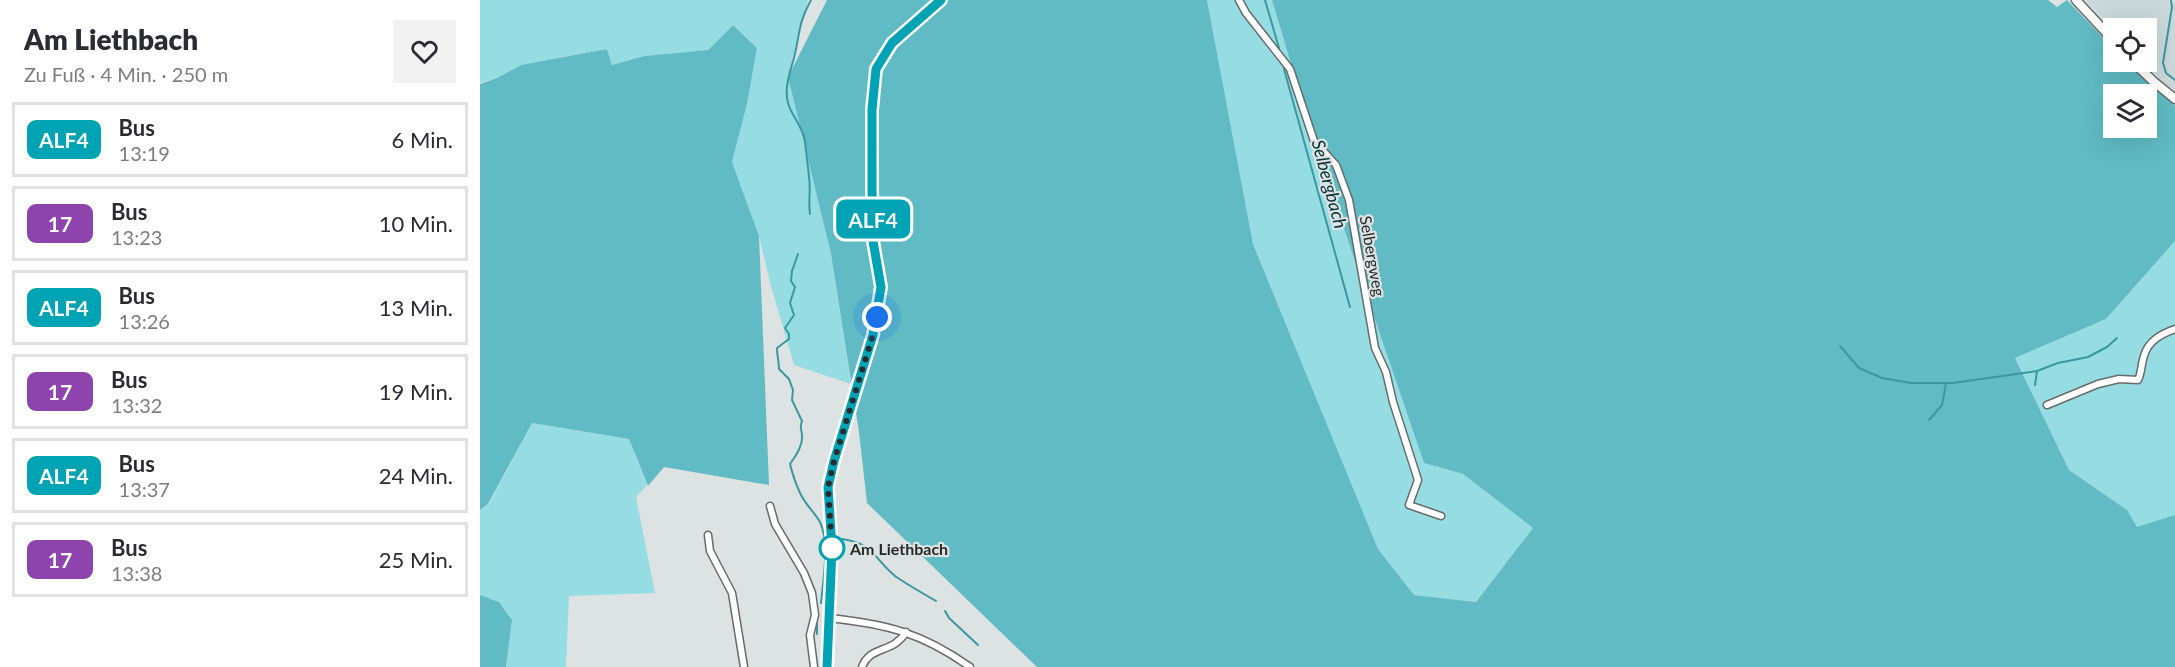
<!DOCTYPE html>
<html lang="de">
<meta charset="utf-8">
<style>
body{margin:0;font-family:Lato,sans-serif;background:#f2f2f3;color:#2b2b33;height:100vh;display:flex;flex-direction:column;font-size:22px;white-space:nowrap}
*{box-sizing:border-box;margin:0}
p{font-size:20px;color:#7c7c81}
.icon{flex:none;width:33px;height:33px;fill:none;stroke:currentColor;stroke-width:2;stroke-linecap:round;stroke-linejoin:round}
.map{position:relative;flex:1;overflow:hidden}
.panel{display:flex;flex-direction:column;background:#fff;width:480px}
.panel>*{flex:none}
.badge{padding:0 12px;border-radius:9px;font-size:21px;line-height:39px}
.tools{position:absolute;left:1623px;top:18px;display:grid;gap:12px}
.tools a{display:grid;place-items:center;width:54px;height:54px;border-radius:0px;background:#fff;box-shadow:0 6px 24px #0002;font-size:30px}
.you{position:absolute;width:30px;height:30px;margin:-15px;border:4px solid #fff;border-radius:50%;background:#1a73e8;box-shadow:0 0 0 9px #1a73e833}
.map>.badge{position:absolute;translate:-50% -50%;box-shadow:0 0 0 3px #fff}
.round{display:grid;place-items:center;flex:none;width:63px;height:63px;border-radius:0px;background:#f2f2f3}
.head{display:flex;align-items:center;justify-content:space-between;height:102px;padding:0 24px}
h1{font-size:28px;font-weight:800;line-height:45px}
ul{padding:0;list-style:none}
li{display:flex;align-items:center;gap:18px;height:75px;margin:0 12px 9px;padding:0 12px;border:3px solid #e1e1e2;border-radius:0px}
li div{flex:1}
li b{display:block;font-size:22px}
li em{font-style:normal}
li .badge{min-width:66px;font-weight:700;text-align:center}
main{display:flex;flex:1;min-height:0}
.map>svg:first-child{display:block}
.built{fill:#cad8d9}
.green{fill:#96dde3}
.forest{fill:#60bbc4;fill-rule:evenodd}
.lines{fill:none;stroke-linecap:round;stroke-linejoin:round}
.stream{stroke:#3a98a0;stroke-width:2}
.minor-casing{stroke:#676b6b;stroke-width:9}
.secondary-casing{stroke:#676b6b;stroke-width:11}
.minor{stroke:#fff;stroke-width:6}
.secondary{stroke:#fff;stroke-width:8}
.line-casing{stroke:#fff;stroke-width:14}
.line{stroke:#00a3b4;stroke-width:9}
.walk{stroke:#292b2b;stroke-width:6;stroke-dasharray:0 10.8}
.stop-dot{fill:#fff;stroke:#00a3b4;stroke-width:3}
.labels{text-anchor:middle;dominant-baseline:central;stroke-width:4.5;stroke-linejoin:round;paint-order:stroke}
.street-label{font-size:16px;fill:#292b2b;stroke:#dde2e2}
.stop-label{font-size:16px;font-weight:bold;fill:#292b2b;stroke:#dde2e2;text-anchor:start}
.water-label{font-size:18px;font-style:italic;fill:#013033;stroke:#dde2e2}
</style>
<main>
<section class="panel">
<div class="head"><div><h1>Am Liethbach</h1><p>Zu Fuß · 4 Min. · 250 m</p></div><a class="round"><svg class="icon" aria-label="heart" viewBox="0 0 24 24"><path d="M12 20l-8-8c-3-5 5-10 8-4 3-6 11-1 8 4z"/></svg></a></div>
<ul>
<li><span class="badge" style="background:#00a3b4;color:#fff">ALF4</span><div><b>Bus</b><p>13:19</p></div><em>6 Min.</em></li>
<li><span class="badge" style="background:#8e44ad;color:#fff">17</span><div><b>Bus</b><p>13:23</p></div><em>10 Min.</em></li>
<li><span class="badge" style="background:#00a3b4;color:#fff">ALF4</span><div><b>Bus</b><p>13:26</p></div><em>13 Min.</em></li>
<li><span class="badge" style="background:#8e44ad;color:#fff">17</span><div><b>Bus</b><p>13:32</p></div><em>19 Min.</em></li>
<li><span class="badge" style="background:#00a3b4;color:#fff">ALF4</span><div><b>Bus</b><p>13:37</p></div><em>24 Min.</em></li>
<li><span class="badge" style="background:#8e44ad;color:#fff">17</span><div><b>Bus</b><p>13:38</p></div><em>25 Min.</em></li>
</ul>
</section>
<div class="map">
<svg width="1695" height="667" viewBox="0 0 1695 667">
<rect width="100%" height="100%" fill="#dde2e2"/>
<polygon class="built" points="1605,0 1685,0 1695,3 1695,94 1664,62 1666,62 1666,28 1633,29"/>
<g class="green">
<polygon points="0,0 328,0 308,77 351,254 371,384 314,365 291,286 279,236 252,162 267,104 277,48 253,25 228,50 164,56 132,65 127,49 41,65 17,78 0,83"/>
<polygon points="727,0 792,0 834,141 944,463 983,474 1053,528 996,602 934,595 898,549 773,244"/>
<polygon points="1695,241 1695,515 1657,528 1647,510 1589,470 1535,358 1626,319"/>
<polygon points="52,423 149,439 167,485 156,497 175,593 89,596 86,667 26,667 32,620 19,602 0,595 0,510 9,504"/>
</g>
<g class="forest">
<path d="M347,0H727L773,244L898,549L934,595L996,602L1053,528L983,474L944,463L834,141L792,0H1568L1577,7L1587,0L1633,48L1634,62H1647L1695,106V241L1626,319L1535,358L1589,470L1647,510L1657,527L1695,515V667H557L387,503L379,432L351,254L308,77ZM1634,94H1666V128H1634Z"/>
<polygon points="253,25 277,48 267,104 252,162 279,236 289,485 184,467 168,486 149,439 52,423 8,504 0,510 0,84 17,78 41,65 127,49 132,65 164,56 228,50"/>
<polygon points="0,595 19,602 32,620 26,667 0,667"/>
</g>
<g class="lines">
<g class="stream">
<polyline points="785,0 799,48"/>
<polyline points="1691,0 1692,7 1683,63 1686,73 1695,80"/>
<polyline points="804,69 870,307"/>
<path d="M330,214C328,202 331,190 329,177C328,165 326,153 325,141C323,127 311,115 308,103C304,88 310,72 314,58C320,34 318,23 331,0"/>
<path d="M318,254L312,271L311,281L315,287L310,303L314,315L305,328L309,334V339L297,348C297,355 299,362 299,369L309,379L313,390L312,400L322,421C319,428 322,429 322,436C323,445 316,456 310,464C312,472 317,487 321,495C326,505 335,513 340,522C350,543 343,581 341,603"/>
<polyline points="1360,346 1379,368 1402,378 1431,383 1473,383 1557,371 1578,363 1608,357 1627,347 1637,338"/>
<polyline points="1555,385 1557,371"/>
<polyline points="1449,420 1462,405 1466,383"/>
<path d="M362,539C394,543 394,559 415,576C428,585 442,593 456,601"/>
<polyline points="465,611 469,618 498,645"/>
<polyline points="337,624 337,634"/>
</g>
<defs>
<g id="minor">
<polyline points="759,0 766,13 810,69 834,141 856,165 869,200 895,348 906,372 913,402 938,480 929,505 961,516"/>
<path d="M1567,405L1618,384L1639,379L1658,380C1662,372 1661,364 1664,356C1668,341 1681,334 1695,329"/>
<polyline points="290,506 295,524 324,573 332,593 335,615 330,635 334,667"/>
<polyline points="228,535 230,551 252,593 264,667"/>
<path d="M349,618C407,624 442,633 490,667"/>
<polyline points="347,667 352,548 348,487 354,461 393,335 401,287 393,241 392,187 391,110 396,69 412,43 461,0"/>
<path d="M382,667C390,645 413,654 426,632"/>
</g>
<g id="secondary">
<polyline points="1596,0 1634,41"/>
<polyline points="1653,62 1673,81 1695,99"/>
</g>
</defs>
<use href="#minor" class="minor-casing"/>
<use href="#secondary" class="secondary-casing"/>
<use href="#minor" class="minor"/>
<use href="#secondary" class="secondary"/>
</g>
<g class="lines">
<defs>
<polyline id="line" points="347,667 352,548 348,487 354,461 393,335 401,287 393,241 392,187 392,110 396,69 412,43 461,0"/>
</defs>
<use href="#line" class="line-casing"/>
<use href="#line" class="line"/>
<polyline class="walk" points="352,548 348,487 354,461 393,335 397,317"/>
</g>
<circle class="stop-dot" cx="352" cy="548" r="12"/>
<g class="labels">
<g class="street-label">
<text transform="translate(893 256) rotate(80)">Selbergweg</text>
</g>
<g class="stop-label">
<text x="370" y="548">Am Liethbach</text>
</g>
<g class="water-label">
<text transform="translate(850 184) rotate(75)">Selbergbach</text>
</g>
</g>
</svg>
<div class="tools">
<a><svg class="icon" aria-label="locate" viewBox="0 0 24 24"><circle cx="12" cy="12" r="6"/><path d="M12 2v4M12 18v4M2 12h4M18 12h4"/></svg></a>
<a><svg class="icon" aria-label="layers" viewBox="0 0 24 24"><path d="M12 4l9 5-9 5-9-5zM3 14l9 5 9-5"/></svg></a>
</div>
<div class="you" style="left:397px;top:317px"></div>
<b class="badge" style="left:393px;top:219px;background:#00a3b4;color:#fff">ALF4</b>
</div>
</main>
